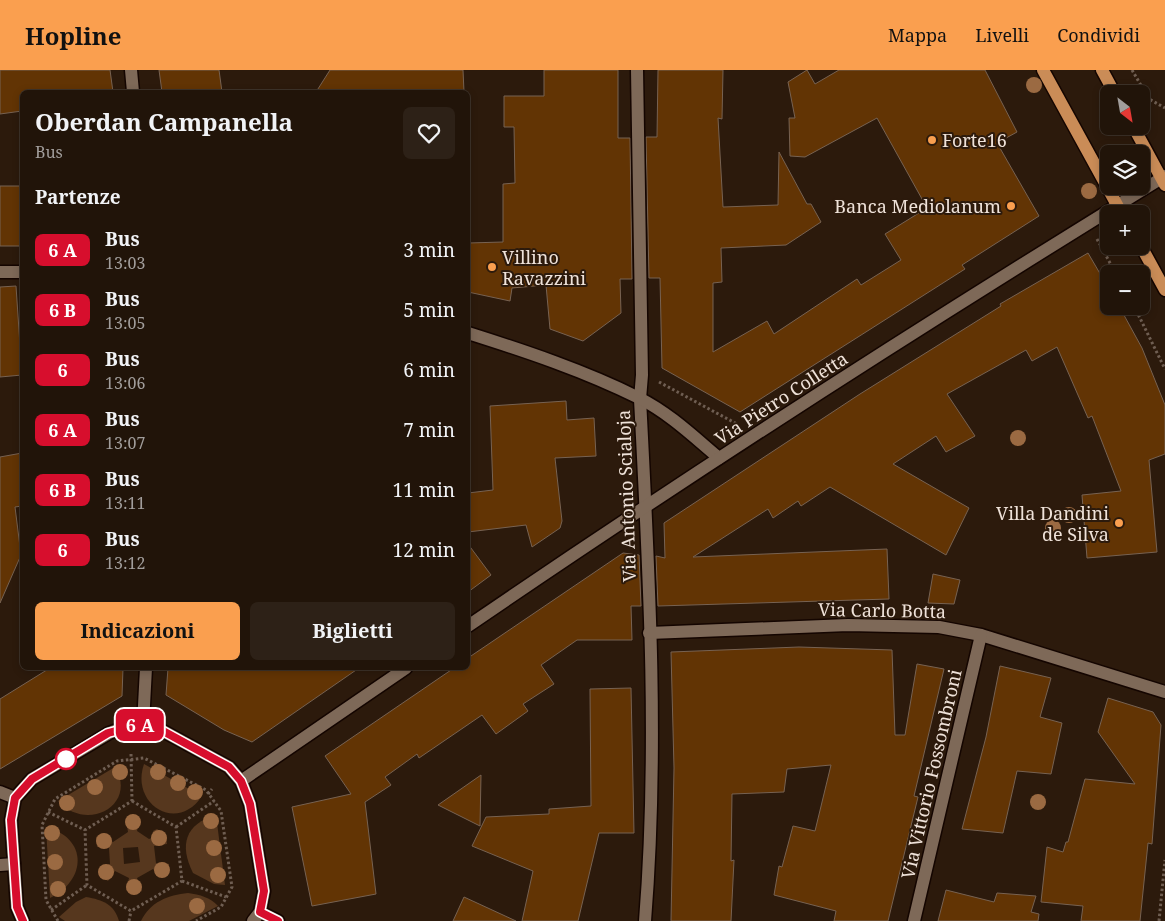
<!DOCTYPE html>
<html lang="it">
<meta charset="utf-8">
<style>
body{margin:0;font-family:"Noto Serif",serif;background:#2d2117;color:#f1f3f6;height:100vh;display:flex;flex-direction:column;font-size:19px;white-space:nowrap}
*{box-sizing:border-box;margin:0}
p{font-size:16px;color:#a29e9c}
.icon{flex:none;width:28px;height:28px;fill:none;stroke:currentColor;stroke-width:2;stroke-linecap:round;stroke-linejoin:round}
.map{position:relative;flex:1;overflow:hidden}
.side{position:absolute;left:20px;top:20px;width:450px;height:580px;display:flex;flex-direction:column;background:#211409;border-radius:8px;box-shadow:0 2px 8px #0003,0 0 0 1px #3e332a}
.side>*{flex:none}
.badge{padding:0 10px;border-radius:8px;font-size:18px;line-height:32px}
.needle{width:32px;rotate:149deg}
.tools{position:absolute;left:1100px;top:15px;display:grid;gap:10px}
.tools a{display:grid;place-items:center;width:50px;height:50px;border-radius:8px;background:#211409;box-shadow:0 2px 8px #0003,0 0 0 1px #3e332a;font-size:25px}
.map>.badge{position:absolute;translate:-50% -50%;box-shadow:0 0 0 2px #fff}
h2{padding:0 15px;font-size:19px;line-height:45px}
.round{display:grid;place-items:center;flex:none;width:52px;height:52px;border-radius:8px;background:#2d2117}
.overview{display:flex;align-items:center;justify-content:space-between;height:85px;padding:0 15px}
h1{font-size:24px;font-weight:700;line-height:38px}
.cta{display:flex;gap:10px;margin-top:auto;padding:10px 15px}
.cta a{flex:1;height:58px;border-radius:8px;background:#fa9f4f;color:#111;font-size:20px;font-weight:700;line-height:58px;text-align:center}
.cta a+a{background:#2d2117;color:#f1f3f6}
ul{padding:0;list-style:none}
li{display:flex;align-items:center;gap:15px;height:60px;padding:0 15px}
li div{flex:1}
li b{display:block;font-size:19px}
li em{font-style:normal}
li .badge{min-width:55px;font-weight:700;text-align:center}
header{display:flex;align-items:center;gap:30px;box-sizing:border-box;height:70px;padding:0 25px;background:#fa9f4f;color:#111}
header strong{font-size:24px}
nav{display:flex;gap:28px;margin-inline-start:auto;font-size:18px}
.map>svg:first-child{display:block}
.green{fill:#56371e;fill-rule:evenodd}
.building{fill:#623404;stroke:#776252}
.lines{fill:none;stroke-linecap:round;stroke-linejoin:round}
.lane-casing{stroke:#140500;stroke-width:15}
.street-casing{stroke:#140500;stroke-width:15}
.primary-casing{stroke:#140500;stroke-width:15}
.path{stroke:#6f5e52;stroke-width:3;stroke-dasharray:2.5 2.5;stroke-linecap:butt}
.lane{stroke:#7e6958;stroke-width:12}
.street{stroke:#7e6958;stroke-width:12}
.primary{stroke:#ca8c57;stroke-width:12}
.tree{fill:#9b6a42}
.line-casing{stroke:#fff;stroke-width:11}
.line{stroke:#d70e2d;stroke-width:8}
.poi-dot{fill:#fa9f4f;stroke:#2c1a0c;stroke-width:2}
.stop-dot{fill:#fff;stroke:#d70e2d;stroke-width:2.5}
.labels{text-anchor:middle;dominant-baseline:central;stroke-width:4;stroke-linejoin:round;paint-order:stroke}
.poi-label{font-size:18px;fill:#efe2d9;stroke:#2c1a0c;text-anchor:start}
.street-label{font-size:18px;fill:#efe2d9;stroke:#2c1a0c}
</style>
<header>
<strong>Hopline</strong>
<nav><a>Mappa</a><a>Livelli</a><a>Condividi</a></nav>
</header>
<div class="map">
<svg width="1165" height="851" viewBox="0 0 1165 851">
<rect width="100%" height="100%" fill="#2c1a0c"/>
<g class="green">
<path d="M144,694L202,726C177,764 130,734 144,694Z"/>
<path d="M115,697C138,735 87,763 58,731Z"/>
<path d="M133,744L140,749L137,761L149,769L154,767L153,761L157,759L166,765L167,774L154,776L156,793L159,794L163,792L169,794V804L162,808L153,799L137,808L142,821L134,825L126,820L129,808L115,801L108,811L100,806L99,798L110,794L109,778L97,777L96,767L103,763L109,765V770L113,772L128,762L126,749ZM138,777L140,792L124,794L123,778Z"/>
<path d="M216,745L225,815L214,814L193,803C179,775 185,754 216,745Z"/>
<path d="M46,757C88,768 87,810 50,828Z"/>
<path d="M188,823C200,825 210,827 218,836L189,851H141C150,832 168,825 188,823Z"/>
<path d="M86,827C103,830 114,834 119,851H65L59,847L76,832Z"/>
</g>
<g class="building">
<polygon points="0,0 110,0 113,22 22,22 22,41 0,44"/>
<polygon points="159,0 219,0 222,22 162,22"/>
<polygon points="330,0 463,0 464,22 316,22"/>
<polygon points="544,0 618,0 618,68 630,68 632,209 620,209 621,243 583,271 550,259 546,215 512,218 510,231 468,222 468,173 503,172 503,114 515,113 514,57 504,57 504,26 544,26"/>
<polygon points="658,0 723,0 722,49 718,48 723,137 778,135 779,82 807,134 811,134 821,152 786,175 721,178 722,212 713,213 713,282 767,251 774,264 857,209 861,215 901,190 885,164 927,138 877,48 805,87 790,86 789,48 795,48 788,12 807,0 815,14 839,0 985,0 1017,62 997,73 1039,146 962,195 965,199 740,342 662,298 660,208 649,208 646,67 657,67"/>
<rect x="0" y="116" width="22" height="60"/>
<polygon points="1088,183 1109,219 1109,236 1119,236 1142,278 1165,335 1165,384 1149,390 1157,482 1087,488 1082,425 1121,421 1092,346 1088,348 1057,277 1032,291 1026,280 947,324 975,366 946,382 936,366 893,394 969,438 946,485 830,417 801,436 798,431 773,448 768,439 693,487 887,479 889,529 658,536 656,486 665,488 664,453 860,324 1001,236 1000,234"/>
<polygon points="16,216 22,305 0,307 0,217"/>
<polygon points="566,331 567,350 594,348 596,386 555,388 562,451 560,458 532,477 526,455 468,462 468,423 493,420 490,336"/>
<polygon points="22,383 22,436 15,437 21,485 0,533 0,387"/>
<polygon points="468,474 491,505 468,522"/>
<polygon points="623,483 639,485 641,536 631,536 632,570 577,570 541,595 554,614 523,634 528,641 496,664 482,645 419,688 417,684 385,707 391,715 365,732 376,824 312,836 292,737 351,724 325,686 454,598 468,598 468,588"/>
<polygon points="933,504 960,510 954,534 928,533"/>
<polygon points="799,577 892,580 895,665 905,665 917,594 944,599 914,726 918,727 888,851 834,851 836,841 774,825 779,796 782,797 793,756 815,761 831,695 787,699 784,722 732,724 731,791 734,790 731,851 671,851 674,698 671,582"/>
<polygon points="1000,596 1051,608 1040,647 1062,653 1051,704 1017,701 1003,763 962,759 986,667"/>
<polygon points="50,598 123,598 122,626 0,699 0,629"/>
<polygon points="168,598 359,598 252,672 224,660 166,625"/>
<polygon points="631,618 634,763 599,763 578,851 522,851 533,801 472,776 486,747 549,744 549,739 591,736 590,619"/>
<polygon points="1108,628 1153,642 1161,655 1152,774 1148,773 1140,851 1081,851 1083,836 1041,832 1047,777 1063,782 1066,772 1068,772 1085,709 1135,714 1098,662"/>
<polygon points="481,705 480,756 438,735"/>
<polygon points="946,820 994,832 997,823 1036,826 1031,842 1039,844 1038,851 938,851"/>
<polygon points="464,827 516,851 453,851"/>
</g>
<g class="lines">
<defs>
<polyline id="lane" points="0,795 14,794"/>
<g id="street">
<polyline points="131,0 133,22"/>
<path d="M637,0L642,305L640,329C649,502 659,678 645,851"/>
<polyline points="0,202 22,202"/>
<path d="M468,263C525,281 585,301 639,328C669,343 694,367 719,388"/>
<path d="M468,556C696,400 929,251 1165,106"/>
<polyline points="649,563 848,555 939,557 981,565 1165,622"/>
<polyline points="143,654 146,598"/>
<polyline points="241,711 406,598"/>
<polyline points="0,722 15,728"/>
<polyline points="260,842 278,851"/>
<polyline points="23,851 17,837 11,750 15,728 32,709 109,663 125,657 143,654 163,661 229,697 241,711 250,734 264,821 260,842 253,851"/>
<polyline points="914,851 981,565"/>
</g>
<g id="primary">
<polyline points="1043,0 1122,144"/>
<polyline points="1102,0 1115,24"/>
<polyline points="1133,56 1165,115"/>
<polyline points="1141,176 1165,220"/>
</g>
</defs>
<use href="#lane" class="lane-casing"/>
<use href="#street" class="street-casing"/>
<use href="#primary" class="primary-casing"/>
<g class="path">
<polyline points="1132,0 1149,29 1165,38"/>
<polyline points="1097,169 1116,204"/>
<polyline points="1134,236 1165,299"/>
<polyline points="659,312 737,354"/>
<polyline points="131,684 132,731"/>
<polyline points="208,724 212,719"/>
<polygon points="132,731 176,757 182,811 131,841 87,815 85,760"/>
<polyline points="48,742 85,760"/>
<polyline points="176,757 214,731"/>
<polyline points="182,811 226,827"/>
<polyline points="51,840 87,815"/>
<polyline points="58,851 46,830 42,755 55,729 117,691 144,688 206,720 221,741 232,817 221,837 196,851"/>
<polyline points="129,851 131,841"/>
<polyline points="1159,851 1165,790"/>
</g>
<use href="#lane" class="lane"/>
<use href="#street" class="street"/>
<use href="#primary" class="primary"/>
</g>
<g class="tree">
<circle cx="1034" cy="15" r="8"/>
<circle cx="1089" cy="121" r="8"/>
<circle cx="1018" cy="368" r="8"/>
<circle cx="1069" cy="445" r="8"/>
<circle cx="1053" cy="458" r="8"/>
<circle cx="120" cy="702" r="8"/>
<circle cx="158" cy="702" r="8"/>
<circle cx="178" cy="713" r="8"/>
<circle cx="95" cy="717" r="8"/>
<circle cx="195" cy="722" r="8"/>
<circle cx="1038" cy="732" r="8"/>
<circle cx="67" cy="733" r="8"/>
<circle cx="211" cy="751" r="8"/>
<circle cx="133" cy="752" r="8"/>
<circle cx="52" cy="763" r="8"/>
<circle cx="159" cy="768" r="8"/>
<circle cx="104" cy="771" r="8"/>
<circle cx="214" cy="778" r="8"/>
<circle cx="55" cy="792" r="8"/>
<circle cx="162" cy="800" r="8"/>
<circle cx="106" cy="802" r="8"/>
<circle cx="218" cy="805" r="8"/>
<circle cx="134" cy="817" r="8"/>
<circle cx="58" cy="819" r="8"/>
<circle cx="197" cy="836" r="8"/>
</g>
<g class="lines">
<defs>
<polyline id="line" points="23,851 17,837 11,750 15,728 32,709 108,663 143,654 163,661 229,697 241,711 250,734 264,821 260,842 278,851"/>
</defs>
<use href="#line" class="line-casing"/>
<use href="#line" class="line"/>
</g>
<g class="poi-dot">
<circle cx="932" cy="70" r="5"/>
<circle cx="1011" cy="136" r="5"/>
<circle cx="492" cy="197" r="5"/>
<circle cx="1119" cy="453" r="5"/>
</g>
<circle class="stop-dot" cx="66" cy="689" r="10"/>
<g class="labels">
<g class="poi-label">
<text x="942" y="70">Forte16</text>
<text x="1001" y="136" text-anchor="end">Banca Mediolanum</text>
<text x="502" y="187">Villino<tspan x="502" dy="21">Ravazzini</tspan></text>
<text x="1109" y="443" text-anchor="end">Villa Dandini<tspan x="1109" dy="21">de Silva</tspan></text>
</g>
<g class="street-label">
<text transform="translate(781 328) rotate(-33)">Via Pietro Colletta</text>
<text transform="translate(626 426) rotate(-92)">Via Antonio Scialoja</text>
<text transform="translate(882 540) rotate(1)">Via Carlo Botta</text>
<text transform="translate(931 704) rotate(-77)">Via Vittorio Fossombroni</text>
</g>
</g>
</svg>
<div class="tools">
<a><svg class="needle" viewBox="-14 -14 28 28"><path d="M0-13l5 13h-10z" fill="#e53935"/><path d="M0 13l5-13h-10z" fill="#a29e9c"/></svg></a>
<a><svg class="icon" aria-label="layers" viewBox="0 0 24 24"><path d="M12 4l9 5-9 5-9-5zM3 14l9 5 9-5"/></svg></a>
<a>+</a>
<a>−</a>
</div>
<b class="badge" style="left:140px;top:655px;background:#d70e2d;color:#fff">6 A</b>
<section class="side">
<div class="overview"><div><h1>Oberdan Campanella</h1><p>Bus</p></div><a class="round"><svg class="icon" aria-label="heart" viewBox="0 0 24 24"><path d="M12 20l-8-8c-3-5 5-10 8-4 3-6 11-1 8 4z"/></svg></a></div>
<h2>Partenze</h2>
<ul>
<li><span class="badge" style="background:#d70e2d;color:#fff">6 A</span><div><b>Bus</b><p>13:03</p></div><em>3 min</em></li>
<li><span class="badge" style="background:#d70e2d;color:#fff">6 B</span><div><b>Bus</b><p>13:05</p></div><em>5 min</em></li>
<li><span class="badge" style="background:#d70e2d;color:#fff">6</span><div><b>Bus</b><p>13:06</p></div><em>6 min</em></li>
<li><span class="badge" style="background:#d70e2d;color:#fff">6 A</span><div><b>Bus</b><p>13:07</p></div><em>7 min</em></li>
<li><span class="badge" style="background:#d70e2d;color:#fff">6 B</span><div><b>Bus</b><p>13:11</p></div><em>11 min</em></li>
<li><span class="badge" style="background:#d70e2d;color:#fff">6</span><div><b>Bus</b><p>13:12</p></div><em>12 min</em></li>
</ul>
<div class="cta"><a>Indicazioni</a><a>Biglietti</a></div>
</section>
</div>
